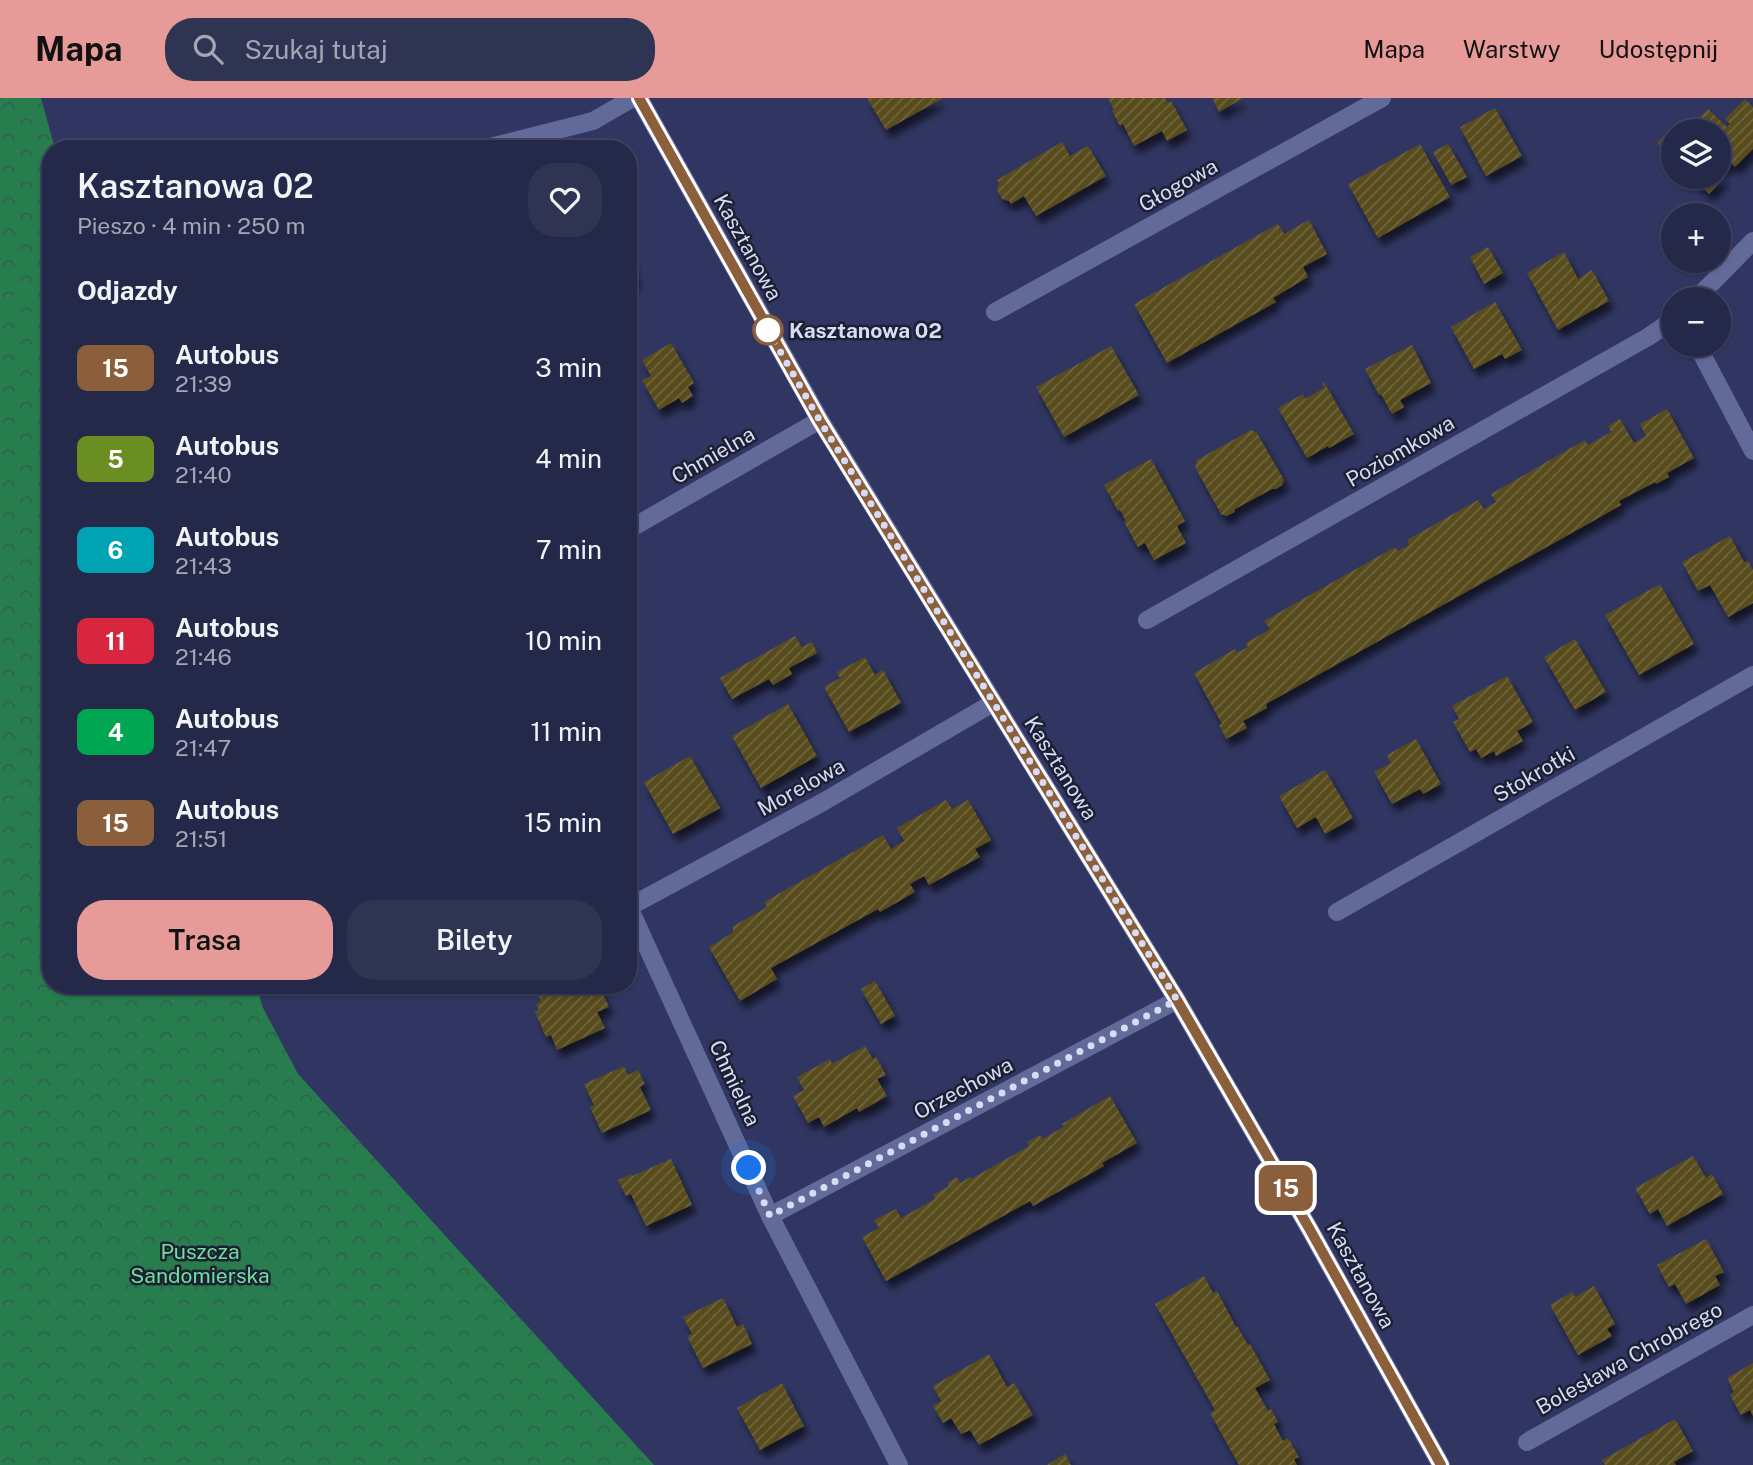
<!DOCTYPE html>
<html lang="pl">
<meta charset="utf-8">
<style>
body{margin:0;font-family:"Public Sans",sans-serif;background:#303453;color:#f1f3f6;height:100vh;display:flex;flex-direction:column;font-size:26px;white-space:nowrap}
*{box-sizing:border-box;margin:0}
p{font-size:23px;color:#a3a6b4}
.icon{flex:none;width:38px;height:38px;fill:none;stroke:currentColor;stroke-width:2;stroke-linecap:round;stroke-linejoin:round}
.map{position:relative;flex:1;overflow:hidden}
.panel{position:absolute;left:42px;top:42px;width:595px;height:854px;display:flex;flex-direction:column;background:#242849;border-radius:28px;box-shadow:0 2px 5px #0004,0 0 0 2px #414461}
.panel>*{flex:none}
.badge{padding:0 14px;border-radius:10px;font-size:24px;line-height:46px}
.tools{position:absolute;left:1661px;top:21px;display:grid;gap:14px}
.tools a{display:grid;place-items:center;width:70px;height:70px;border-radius:50%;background:#242849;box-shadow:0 2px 5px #0004,0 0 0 2px #414461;font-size:35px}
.you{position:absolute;width:35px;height:35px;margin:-18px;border:5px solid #fff;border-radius:50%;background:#1a73e8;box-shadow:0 0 0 10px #1a73e833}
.map>.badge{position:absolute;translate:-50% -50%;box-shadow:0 0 0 4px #fff}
h2{padding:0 35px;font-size:26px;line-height:63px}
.round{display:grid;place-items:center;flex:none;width:74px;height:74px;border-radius:28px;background:#303453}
.overview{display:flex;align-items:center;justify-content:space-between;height:119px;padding:0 35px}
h1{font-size:33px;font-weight:600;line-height:52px}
.primary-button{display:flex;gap:14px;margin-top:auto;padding:14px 35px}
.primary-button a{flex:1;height:80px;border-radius:28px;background:#e69b98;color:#111;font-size:28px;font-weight:600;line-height:80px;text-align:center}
.primary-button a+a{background:#303453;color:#f1f3f6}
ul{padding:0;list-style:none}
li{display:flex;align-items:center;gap:21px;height:91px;padding:0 35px}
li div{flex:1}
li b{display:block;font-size:26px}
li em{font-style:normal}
li .badge{min-width:77px;font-weight:700;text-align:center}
header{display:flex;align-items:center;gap:42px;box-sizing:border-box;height:98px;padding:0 35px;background:#e69b98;color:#111}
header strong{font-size:33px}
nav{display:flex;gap:38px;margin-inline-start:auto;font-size:24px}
.search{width:490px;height:63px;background:#303453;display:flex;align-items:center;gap:18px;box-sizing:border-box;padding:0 24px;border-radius:28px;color:#a3a6b4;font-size:26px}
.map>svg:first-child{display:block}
.forest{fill:url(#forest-crowns)}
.building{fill:url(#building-hatch);filter:url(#shadow)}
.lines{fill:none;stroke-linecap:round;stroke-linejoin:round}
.minor{stroke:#626a99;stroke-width:18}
.line-casing{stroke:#fff;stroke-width:16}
.line{stroke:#8b5e3c;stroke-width:10}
.walk{stroke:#d6dcf6;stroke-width:7;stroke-dasharray:0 12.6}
.stop-dot{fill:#fff;stroke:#8b5e3c;stroke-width:3.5}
.labels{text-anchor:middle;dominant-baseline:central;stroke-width:5;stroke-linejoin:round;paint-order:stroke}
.street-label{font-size:21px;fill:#d6dcf6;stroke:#1d2033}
.stop-label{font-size:21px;font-weight:bold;fill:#d6dcf6;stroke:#1d2033;text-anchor:start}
.park-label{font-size:21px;fill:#6fdf9c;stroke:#1d2033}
</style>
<header>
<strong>Mapa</strong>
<div class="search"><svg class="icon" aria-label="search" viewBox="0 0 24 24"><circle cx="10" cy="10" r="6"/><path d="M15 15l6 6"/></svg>Szukaj tutaj</div>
<nav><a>Mapa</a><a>Warstwy</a><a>Udostępnij</a></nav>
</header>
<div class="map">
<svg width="1753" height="1367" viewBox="0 0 1753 1367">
<defs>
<pattern id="forest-crowns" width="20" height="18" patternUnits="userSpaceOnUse" patternTransform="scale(1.75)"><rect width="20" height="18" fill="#277d4e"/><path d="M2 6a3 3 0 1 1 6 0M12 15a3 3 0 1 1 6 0" fill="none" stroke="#32624c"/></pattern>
<pattern id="building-hatch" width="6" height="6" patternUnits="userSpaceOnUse" patternTransform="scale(1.75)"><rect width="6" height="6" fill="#584c1e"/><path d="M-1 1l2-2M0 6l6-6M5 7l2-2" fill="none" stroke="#6f653f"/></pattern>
<filter id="shadow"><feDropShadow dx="4.5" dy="8" stdDeviation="3.5" flood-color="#0009"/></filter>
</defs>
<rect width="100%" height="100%" fill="#303661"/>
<polygon class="forest" points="0,0 41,0 55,51 51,51 51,887 257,887 262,908 298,976 654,1367 0,1367"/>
<g class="building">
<polygon points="867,0 943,0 886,32"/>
<polygon points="1108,0 1165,0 1168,5 1171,3 1187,32 1167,43 1162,33 1134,48 1123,26 1120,28 1112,13 1114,12"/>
<polygon points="1212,0 1243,0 1219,14"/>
<polygon points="1745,1 1753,9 1753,51 1735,69 1730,64 1718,75 1718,33 1673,33 1673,60 1657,45 1679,23 1688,32 1708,11 1727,29 1730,26 1725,21"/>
<polygon points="1495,10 1522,58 1486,78 1460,29"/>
<polygon points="1062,44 1070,58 1088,48 1106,78 1036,118 1024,98 1011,106 1009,103 1002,101 997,92 999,85 997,82"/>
<polygon points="1420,46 1450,99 1378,140 1348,86"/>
<polygon points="1448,46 1467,79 1451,87 1433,54"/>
<polygon points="1718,75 1724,80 1709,96 1694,82 1688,82 1685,79 1718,79"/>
<polygon points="1309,122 1327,156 1303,169 1308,179 1273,200 1276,204 1167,265 1134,206 1278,126 1284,136"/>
<polygon points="1488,149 1503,175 1484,186 1470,159"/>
<polygon points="1564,154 1578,181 1592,172 1609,203 1558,232 1527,175"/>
<polygon points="628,155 636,183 628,185"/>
<polygon points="1495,204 1522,252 1505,261 1502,256 1474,271 1451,229"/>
<polygon points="671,245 694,285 688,289 693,298 682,305 679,300 659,312 642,282 651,278 642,262"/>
<polygon points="1412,247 1431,285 1400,302 1404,309 1392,316 1381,296 1379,297 1365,271"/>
<polygon points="1111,248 1139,297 1064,339 1036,289"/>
<polygon points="1324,284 1354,336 1329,350 1328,348 1307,360 1278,310 1303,296 1305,301 1324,290 1322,285"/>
<polygon points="1667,311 1694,360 1667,375 1669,379 1656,386 1655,384 1619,403 1621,407 1586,427 1266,606 1267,610 1243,623 1247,630 1226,641 1219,627 1222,626 1194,575 1235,551 1237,555 1248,549 1246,545 1270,531 1264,523 1395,449 1398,453 1409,447 1407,442 1478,402 1484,411 1496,404 1491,396 1585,342 1588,347 1611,334 1608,328 1620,321 1634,345 1646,338 1640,326"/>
<polygon points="1251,332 1257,335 1284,382 1282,387 1276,391 1272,391 1235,411 1234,414 1227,418 1221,416 1195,369 1197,362"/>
<polygon points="1151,361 1185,423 1177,428 1186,445 1154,462 1145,445 1138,449 1124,424 1126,423 1120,412 1118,413 1104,387"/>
<polygon points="1730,438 1744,464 1748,463 1753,472 1753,505 1728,519 1710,487 1698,493 1682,464"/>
<polygon points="1660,486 1694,546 1639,577 1605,517"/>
<polygon points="795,538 802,549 812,544 817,555 789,570 792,576 773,587 769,581 732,601 720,580"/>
<polygon points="1575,541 1606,594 1575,612 1544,559"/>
<polygon points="865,559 875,577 883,572 901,605 849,634 824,589 840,580 837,574"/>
<polygon points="1507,578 1533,624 1517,633 1523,643 1496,658 1494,653 1481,660 1476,651 1470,654 1453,624 1459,621 1452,608"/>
<polygon points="788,606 817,658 761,690 732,638"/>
<polygon points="1416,641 1441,686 1423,696 1420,691 1392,706 1374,674 1391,665 1387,657"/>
<polygon points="690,658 720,710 673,736 644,684"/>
<polygon points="1325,672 1353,720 1325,736 1316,719 1297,730 1279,698"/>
<polygon points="946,702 952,711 968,702 991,742 975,751 980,759 929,787 924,778 910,786 915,794 880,814 878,811 771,870 777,881 740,903 709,849 734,834 732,829 767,809 764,804 883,737 891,751 904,743 897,730"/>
<polygon points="875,883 895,918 881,926 861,891"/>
<polygon points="550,887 599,887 609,909 597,914 605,930 557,952 551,937 546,939 535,914 539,912 536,906 541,904 537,893"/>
<polygon points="865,948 873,961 876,959 886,977 877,981 887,998 859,1014 857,1010 824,1029 819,1019 808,1025 793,998 804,992 797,979 830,961 832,966"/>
<polygon points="624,968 628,977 638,972 645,986 640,989 651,1012 602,1035 590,1009 594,1007 584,986"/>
<polygon points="1110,998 1137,1045 1102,1065 1104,1068 1033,1108 1030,1103 886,1183 862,1139 879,1130 874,1122 896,1111 901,1120 935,1101 933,1097 949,1088 947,1085 957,1079 960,1085 970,1079 971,1081 1029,1048 1027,1044 1040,1037 1042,1041 1064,1029 1062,1026"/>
<polygon points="1693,1058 1706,1080 1712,1076 1723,1096 1667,1128 1658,1111 1650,1116 1635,1090"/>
<polygon points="671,1061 692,1107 646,1128 631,1096 626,1098 618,1082 631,1076 632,1078"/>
<polygon points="1706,1141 1724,1174 1715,1178 1720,1187 1686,1206 1675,1186 1669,1189 1657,1167"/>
<polygon points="1204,1178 1213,1195 1217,1193 1236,1229 1237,1228 1248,1247 1250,1246 1270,1282 1255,1290 1268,1313 1271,1311 1278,1324 1274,1326 1283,1343 1288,1340 1299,1359 1294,1361 1297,1367 1239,1367 1210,1315 1215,1312 1155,1206"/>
<polygon points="1594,1188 1615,1226 1607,1231 1612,1238 1578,1257 1550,1207 1572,1194 1575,1199"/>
<polygon points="723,1200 737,1229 743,1226 752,1246 703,1270 687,1238 692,1236 683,1219"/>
<polygon points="989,1256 1007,1289 1014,1285 1033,1317 979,1347 970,1332 961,1336 951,1320 943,1325 933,1308 941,1303 933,1288"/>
<polygon points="1753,1265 1753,1318 1750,1312 1741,1317 1730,1297 1734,1294 1727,1280"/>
<polygon points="782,1285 804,1328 760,1352 737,1310"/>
<polygon points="1675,1321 1693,1353 1674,1364 1676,1367 1605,1367 1602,1362"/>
<polygon points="1065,1356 1071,1367 1047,1367"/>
</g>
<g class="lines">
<g class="minor">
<polyline points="639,0 820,322 1177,902 1309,1130 1441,1367"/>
<polyline points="482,51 593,23 633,0"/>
<polyline points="1696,201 1753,143"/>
<polyline points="995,214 1382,0"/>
<polyline points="1697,247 1753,353"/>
<polyline points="628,432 820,322"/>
<polyline points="1147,522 1648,239 1673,222"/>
<polyline points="628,807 770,1118 899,1367"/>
<polyline points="629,809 823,704 993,605"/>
<polyline points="1337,814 1753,577"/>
<polyline points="770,1118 1177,902"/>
<polyline points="1527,1344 1753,1217"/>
</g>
</g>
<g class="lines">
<defs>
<polyline id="line" points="639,0 820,323 1177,902 1309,1130 1441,1367"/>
</defs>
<use href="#line" class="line-casing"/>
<use href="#line" class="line"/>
<polyline class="walk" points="749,1070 770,1118 1177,902 820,323 768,232"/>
</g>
<circle class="stop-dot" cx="768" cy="232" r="14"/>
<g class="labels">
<g class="street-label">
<text transform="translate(1178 87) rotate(-29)">Głogowa</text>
<text transform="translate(748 149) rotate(61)">Kasztanowa</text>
<text transform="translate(1400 353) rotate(-30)">Poziomkowa</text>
<text transform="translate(713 357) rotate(-30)">Chmielna</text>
<text transform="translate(1061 670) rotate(58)">Kasztanowa</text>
<text transform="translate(1534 676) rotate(-30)">Stokrotki</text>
<text transform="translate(801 689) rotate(-29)">Morelowa</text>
<text transform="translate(735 985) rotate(65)">Chmielna</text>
<text transform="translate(963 990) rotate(-28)">Orzechowa</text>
<text transform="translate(1361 1177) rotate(61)">Kasztanowa</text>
<text transform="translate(1629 1260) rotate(-29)">Bolesława Chrobrego</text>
</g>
<g class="stop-label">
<text x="789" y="232">Kasztanowa 02</text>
</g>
<g class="park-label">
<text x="200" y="1153">Puszcza<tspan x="200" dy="24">Sandomierska</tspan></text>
</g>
</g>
</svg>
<div class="tools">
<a><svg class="icon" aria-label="layers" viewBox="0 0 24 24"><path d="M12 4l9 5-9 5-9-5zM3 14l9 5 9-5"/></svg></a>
<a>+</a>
<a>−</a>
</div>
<div class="you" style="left:749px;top:1070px"></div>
<b class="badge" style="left:1286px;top:1090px;background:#8b5e3c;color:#fff">15</b>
<section class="panel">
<div class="overview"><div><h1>Kasztanowa 02</h1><p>Pieszo · 4 min · 250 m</p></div><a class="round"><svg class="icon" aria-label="heart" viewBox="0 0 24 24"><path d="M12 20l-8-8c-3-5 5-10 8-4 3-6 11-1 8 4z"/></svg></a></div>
<h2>Odjazdy</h2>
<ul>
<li><span class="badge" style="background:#8b5e3c;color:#fff">15</span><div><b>Autobus</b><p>21:39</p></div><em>3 min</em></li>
<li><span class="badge" style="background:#6b8e23;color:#fff">5</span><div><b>Autobus</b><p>21:40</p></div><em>4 min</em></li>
<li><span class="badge" style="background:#00a3b4;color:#fff">6</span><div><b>Autobus</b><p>21:43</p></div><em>7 min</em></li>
<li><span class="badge" style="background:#d7263d;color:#fff">11</span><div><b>Autobus</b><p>21:46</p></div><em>10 min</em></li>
<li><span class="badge" style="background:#00a651;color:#fff">4</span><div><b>Autobus</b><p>21:47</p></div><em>11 min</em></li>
<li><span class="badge" style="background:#8b5e3c;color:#fff">15</span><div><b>Autobus</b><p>21:51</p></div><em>15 min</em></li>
</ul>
<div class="primary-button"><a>Trasa</a><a>Bilety</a></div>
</section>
</div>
